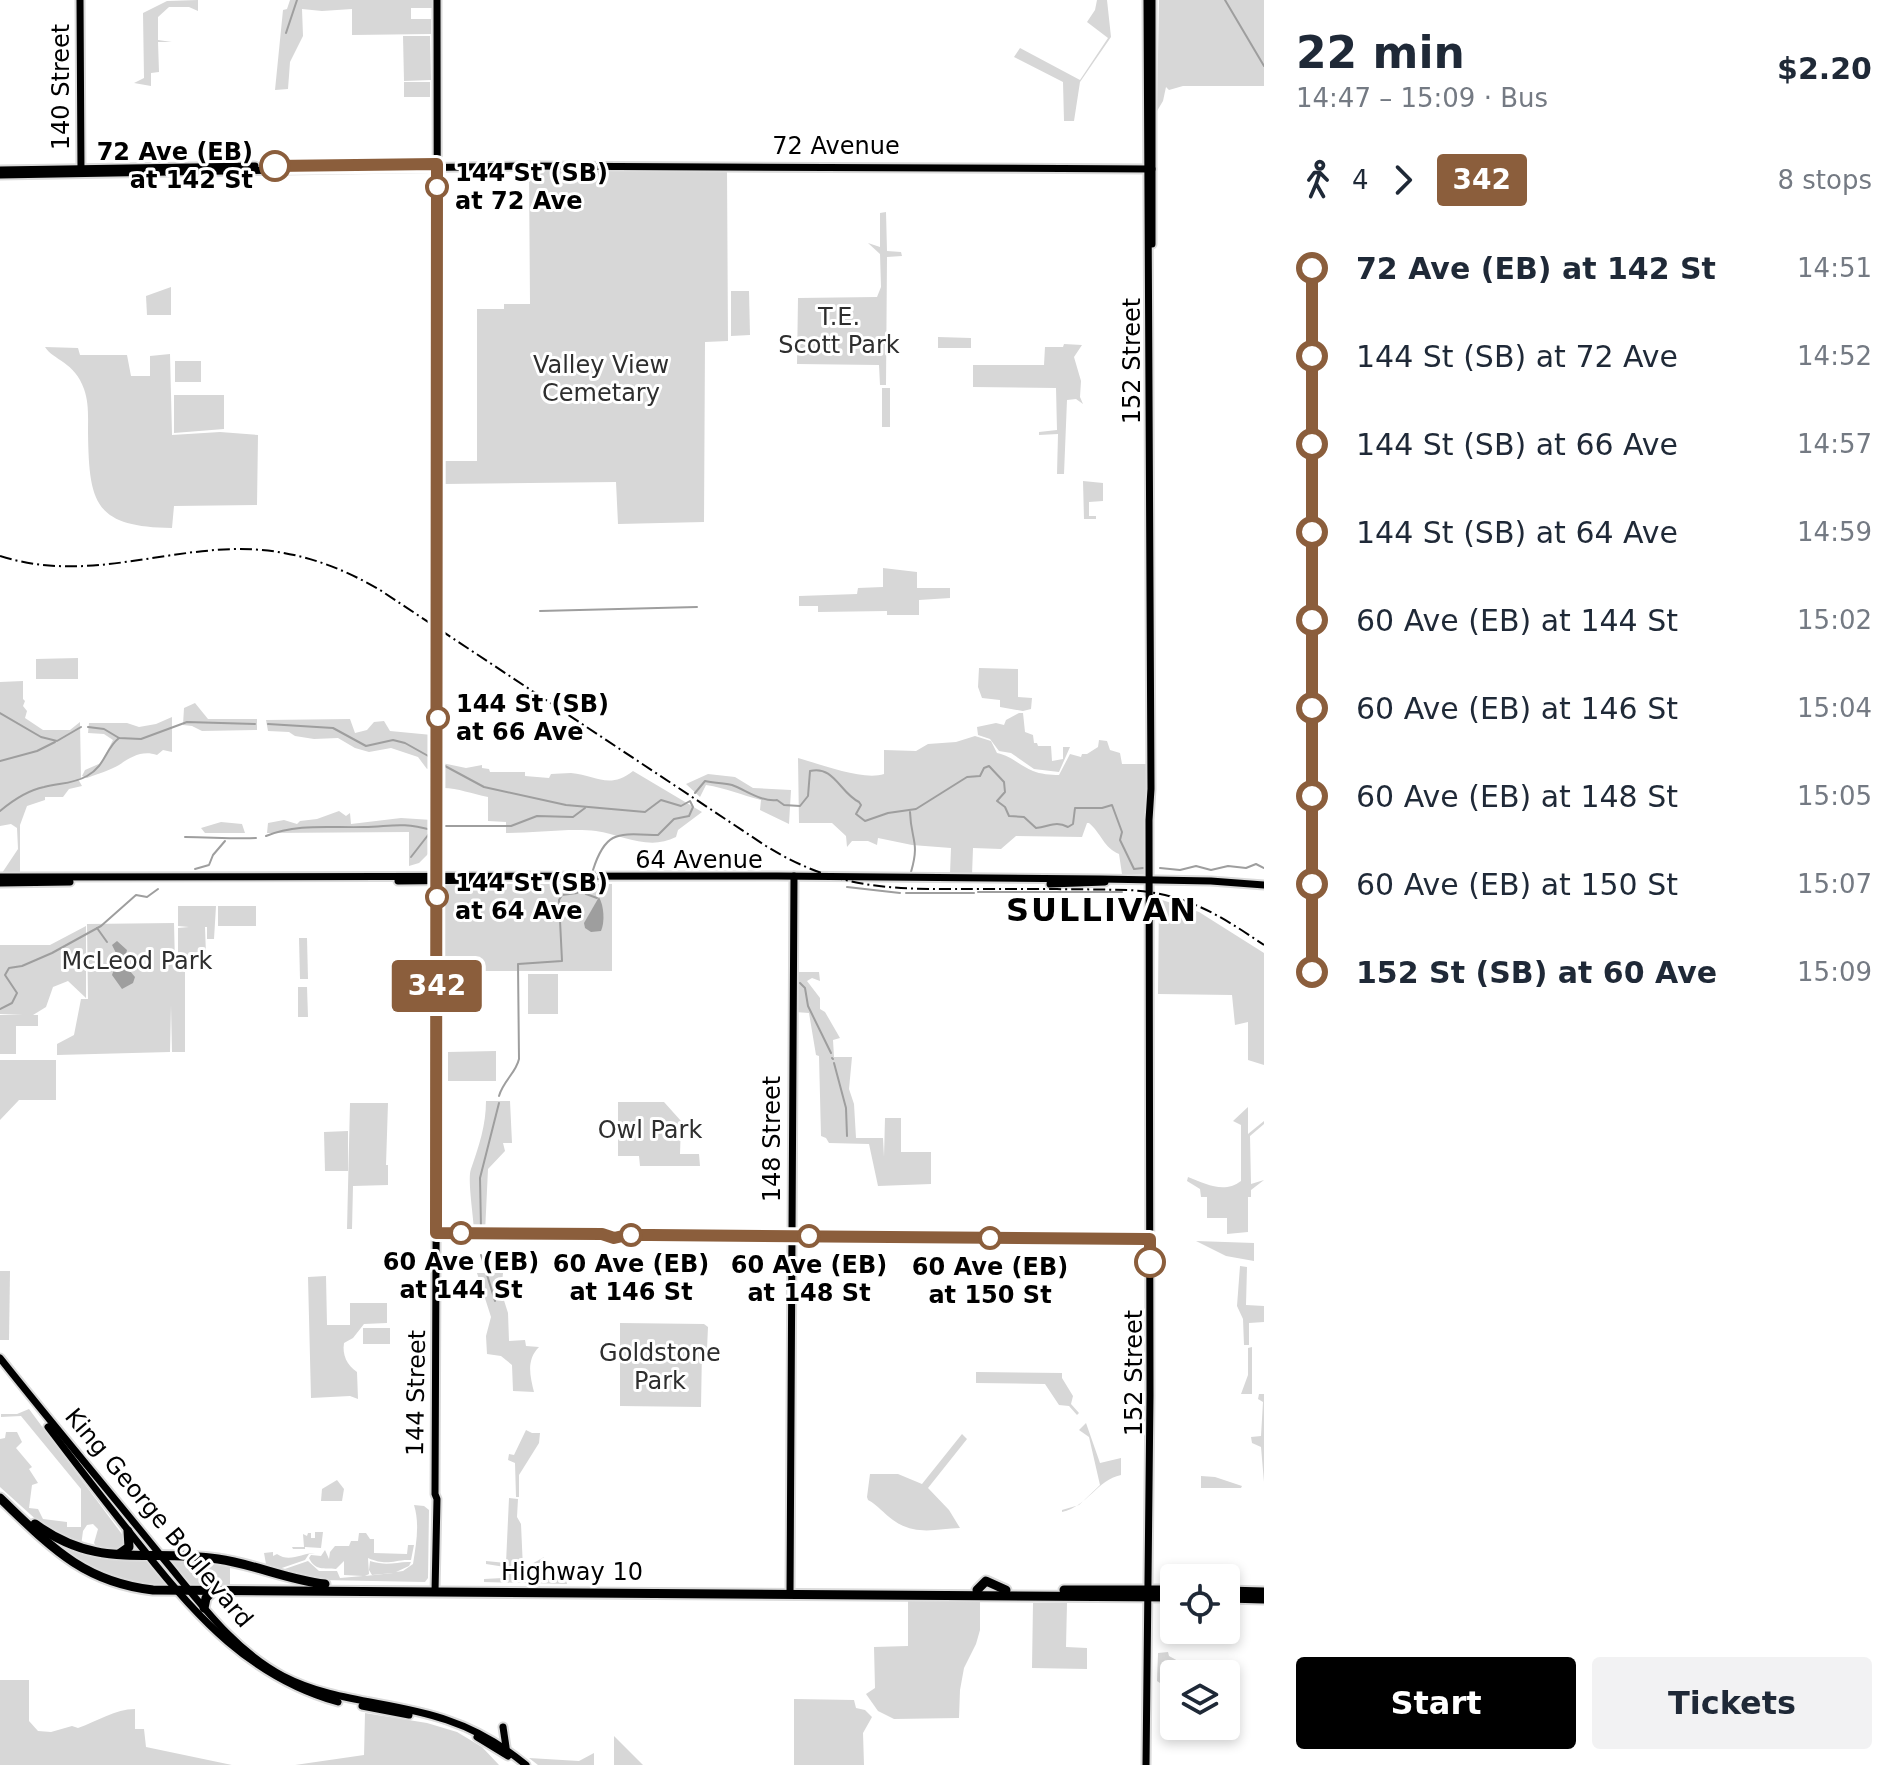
<!DOCTYPE html>
<meta charset="utf-8">
<style>
body{margin:0;font-family:"DejaVu Sans",sans-serif;background:#f2f2f3;color:#1f2937;height:100vh;display:flex;flex-direction:column;font-size:30px;white-space:nowrap}
*{box-sizing:border-box;margin:0}
p{font-size:26px;color:#747a83}
.icon{flex:none;width:44px;height:44px;fill:none;stroke:currentColor;stroke-width:2;stroke-linecap:round;stroke-linejoin:round}
.map{position:relative;flex:1;overflow:hidden}
.drawer{display:flex;flex-direction:column;background:#fff;width:640px}
.drawer>*{flex:none}
.badge{padding:0 16px;border-radius:6px;font-size:28px;line-height:52px}
.buttons{position:absolute;left:1160px;top:1564px;display:grid;gap:16px}
.buttons a{display:grid;place-items:center;width:80px;height:80px;border-radius:8px;background:#fff;box-shadow:0 4px 12px #0003;font-size:40px}
.map>.badge{position:absolute;translate:-50% -50%;box-shadow:0 0 0 4px #fff}
.legs{display:flex;align-items:center;gap:12px;height:88px;padding:0 32px;font-size:26px}
.legs p{margin-inline-start:auto}
.overview{display:flex;align-items:center;justify-content:space-between;height:136px;padding:0 32px}
h1{font-size:44px;font-weight:600;line-height:60px}
.cta{display:flex;gap:16px;margin-top:auto;padding:16px 32px}
.cta a{flex:1;height:92px;border-radius:8px;background:#000;color:#fff;font-size:32px;font-weight:600;line-height:92px;text-align:center}
.cta a+a{background:#f2f2f3;color:#1f2937}
ul{padding:0 32px;list-style:none}
li{display:flex;align-items:center;gap:28px;height:88px;font-size:30px}
li i{display:grid;place-items:center;width:12px;height:100%;margin:0 10px;background:currentColor}
li i::after{content:'';width:20px;height:20px;margin:-10px;border:6px solid;border-radius:50%;background:#fff}
li p{margin-inline-start:auto}
li:first-child i{background:linear-gradient(#0000 50%,currentColor 0)}
li:last-child i{background:linear-gradient(currentColor 50%,#0000 0)}
main{display:flex;flex:1;min-height:0}
.map>svg:first-child{display:block}
.green{fill:#d7d7d7}
.water{fill:#9e9e9e}
.lines{fill:none;stroke-linecap:round;stroke-linejoin:round}
.stream{stroke:#9e9e9e;stroke-width:2}
.major-casing{stroke:#dbdbdb;stroke-width:11}
.highway-casing{stroke:#dbdbdb;stroke-width:13}
.major{stroke:#000;stroke-width:7}
.highway{stroke:#000;stroke-width:9}
.rail{stroke:#000;stroke-width:2;stroke-dasharray:12 4 2 4;stroke-linecap:butt}
.line-1-casing{stroke:#fff;stroke-width:18}
.line-1{stroke:#8b5e3c;stroke-width:12}
.stop-1-dot{fill:#fff;stroke:#8b5e3c;stroke-width:4}
.labels{text-anchor:middle;dominant-baseline:central;stroke-width:6;stroke-linejoin:round;paint-order:stroke}
.street-label{font-size:24px;fill:#000;stroke:#fff}
.stop-label{font-size:24px;font-weight:bold;fill:#000;stroke:#fff}
.park-label{font-size:24px;fill:#2e2e2e;stroke:#fff}
.district-label{font-size:32px;font-weight:bold;letter-spacing:2px;fill:#000;stroke:#fff}
</style>
<main>
<div class="map">
<svg width="1264" height="1765" viewBox="0 0 1264 1765">
<rect width="100%" height="100%" fill="#fff"/>
<g class="green">
<polygon points="198,0 198,11 189,7 169,7 158,17 158,40 172,42 158,42 159,72 151,73 151,86 134,83 144,78 143,13 167,1"/>
<polygon points="290,0 432,0 432,8 411,8 411,19 431,19 431,34 352,35 352,9 322,11 302,9 303,36 290,62 288,89 275,90 283,10 287,9"/>
<polygon points="1097,0 1107,0 1111,37 1080,82 1074,121 1064,121 1063,82 1014,57 1020,48 1080,80 1108,38 1087,22 1095,10"/>
<polygon points="1159,0 1264,0 1264,86 1183,86 1169,90 1166,87 1163,101 1157,111"/>
<polygon points="403,36 430,36 431,80 404,81"/>
<rect x="404" y="82" width="26" height="15"/>
<polygon points="529,170 727,170 728,341 705,342 704,522 618,524 616,482 443,484 443,461 477,461 477,309 504,309 504,304 530,304"/>
<polygon points="886,212 887,251 901,252 902,256 887,257 886,385 880,385 879,365 797,364 798,298 877,297 881,287 880,254 868,243 880,247 880,213"/>
<polygon points="171,287 171,315 147,315 146,296"/>
<polygon points="731,291 749,291 750,335 731,336"/>
<polygon points="938,337 971,338 971,348 938,348"/>
<polygon points="1064,344 1082,345 1074,357 1081,381 1080,397 1083,404 1076,399 1067,400 1064,474 1057,474 1058,434 1039,435 1039,432 1057,430 1056,388 973,387 973,365 1044,365 1045,347 1063,347"/>
<path d="M45,347L78,348L80,355H127L131,376H150V356L170,354L172,435L220,432L258,435L257,505L174,506L172,528C94,527 89,503 88,432C88,417 89,403 84,389C75,362 53,360 45,347Z"/>
<rect x="175" y="361" width="26" height="21"/>
<rect x="882" y="388" width="8" height="39"/>
<polygon points="174,395 224,395 224,429 174,433"/>
<polygon points="1083,481 1103,483 1103,501 1089,502 1089,516 1096,516 1096,519 1084,519"/>
<polygon points="883,568 917,572 917,588 950,588 950,598 919,600 919,615 887,615 887,611 818,612 818,606 799,606 799,596 857,594 858,588 883,587"/>
<polygon points="78,658 78,679 36,679 36,659"/>
<polygon points="979,668 1018,669 1018,697 1032,698 1031,709 1023,711 1000,707 1000,700 982,698 978,687"/>
<polygon points="23,681 23,699 25,701 23,706 27,711 25,718 43,730 70,730 80,722 81,778 78,779 82,786 69,789 63,797 45,797 45,800 27,806 20,825 20,873 2,873 18,849 17,828 11,824 0,826 0,682"/>
<polygon points="195,703 208,719 257,719 257,730 202,731 192,726 183,725 184,708"/>
<polygon points="1019,713 1023,713 1025,732 1033,735 1034,743 1037,743 1038,746 1051,746 1052,761 1063,759 1063,747 1070,747 1059,772 1034,769 1011,753 999,751 990,739 978,735 977,727 996,723 1004,725 1006,720"/>
<path d="M172,717V752L163,750L157,755C142,750 131,757 119,765C111,770 97,774 87,778L82,776L85,770L101,763L113,740L104,734L88,733L89,723H127L139,727L156,724Z"/>
<polygon points="350,719 355,733 367,730 374,722 384,721 390,731 432,735 431,768 427,769 418,757 391,748 369,752 355,748 338,738 314,739 295,736 289,732 268,731 266,720"/>
<path d="M975,736L991,741L997,753C1012,756 1020,766 1033,771C1040,774 1051,775 1059,775L1070,754L1081,757L1082,754H1087L1098,747L1099,740L1107,741L1110,750L1120,753L1122,764H1146V874H1122L1119,854C1104,848 1101,833 1089,823H1087L1082,837L1016,836L1001,849L973,848L972,875L950,874L951,848L912,845L878,838L877,845L868,841H852L847,847L846,836L832,823H799L798,758C820,764 863,781 884,774V750L916,751L928,744L956,742Z"/>
<path d="M442,763L466,768L482,765V768L489,769L490,772H525V776L549,778L551,774C557,774 564,773 571,773C596,775 609,790 633,771L702,812L678,830L676,837C649,851 623,835 596,831C571,828 533,833 506,833V822L488,821V797C472,794 458,788 443,788Z"/>
<path d="M708,774L735,777L753,788L791,790L789,824L760,810L761,800C741,795 726,788 706,785L700,797L686,784Z"/>
<polygon points="339,811 346,816 350,813 351,824 401,818 432,820 433,849 419,863 409,866 409,832 267,833 268,823 284,820 297,824 300,821 317,819"/>
<polygon points="221,822 242,824 245,833 205,833 201,828"/>
<polygon points="447,884 612,884 612,971 444,971 444,886"/>
<polygon points="1159,899 1199,912 1264,953 1264,1065 1248,1060 1248,1022 1235,1025 1232,995 1158,994"/>
<polygon points="178,906 216,906 214,939 207,939 207,927 205,927 206,955 178,956 178,928 189,927 178,926"/>
<rect x="218" y="906" width="38" height="20"/>
<polygon points="174,923 175,965 185,966 185,1052 172,1052 171,1005 170,1052 57,1055 57,1044 74,1035 81,999 88,999 87,924"/>
<polygon points="86,926 86,998 68,981 53,987 46,1007 33,1015 38,1015 38,1026 16,1026 16,1054 0,1054 0,1015 23,1015 0,1014 0,945 50,945"/>
<polygon points="299,938 307,938 308,979 300,979"/>
<polygon points="795,972 819,972 820,981 812,978 807,981 820,998 820,1009 825,1012 840,1038 833,1040 834,1057 852,1057 849,1089 854,1104 856,1138 883,1138 884,1157 885,1118 901,1118 901,1152 931,1152 931,1184 878,1186 869,1144 829,1143 826,1138 821,1136 819,1056 816,1055 809,1013 795,1012"/>
<rect x="528" y="974" width="30" height="40"/>
<polygon points="298,987 307,987 308,1017 298,1017"/>
<polygon points="496,1051 496,1081 448,1081 448,1052"/>
<polygon points="0,1060 56,1060 56,1100 19,1100 0,1120"/>
<path d="M486,1101H510L512,1143H503L505,1151L488,1169L485,1233L474,1232C474,1219 467,1179 471,1169C479,1146 486,1125 486,1101Z"/>
<polygon points="618,1102 664,1102 681,1121 680,1154 699,1154 700,1166 640,1166 639,1156 618,1156"/>
<polygon points="350,1103 388,1103 386,1165 388,1165 388,1185 353,1186 352,1229 347,1229"/>
<path d="M1248,1107V1134L1264,1121V1124L1250,1136L1251,1184L1264,1180L1251,1190V1197H1248V1232L1227,1234V1218H1207V1197H1201L1200,1189L1187,1181L1188,1177C1206,1184 1224,1194 1241,1181V1125L1233,1121Z"/>
<polygon points="348,1131 348,1171 325,1171 324,1132"/>
<polygon points="1196,1241 1254,1243 1254,1261 1226,1256"/>
<polygon points="1240,1266 1247,1267 1246,1305 1264,1306 1264,1322 1249,1323 1249,1345 1244,1345 1243,1319 1237,1306"/>
<polygon points="0,1271 10,1271 9,1340 0,1340"/>
<path d="M477,1273H503L501,1291L508,1313L509,1341L525,1340L526,1346L539,1347C526,1360 530,1376 534,1392L513,1391L512,1365L501,1356L487,1354L486,1336L491,1317Z"/>
<path d="M326,1276L327,1325H350V1303H387V1323L364,1324L353,1338L344,1343C342,1355 347,1365 357,1372L358,1399L350,1396L311,1398L308,1277Z"/>
<polygon points="620,1323 704,1324 708,1327 707,1349 702,1349 701,1407 620,1406"/>
<rect x="363" y="1328" width="27" height="16"/>
<polygon points="1252,1347 1252,1394 1241,1394 1248,1375 1248,1348"/>
<polygon points="976,1372 1062,1373 1062,1378 1073,1396 1071,1404 1079,1413 1077,1415 1069,1406 1059,1405 1045,1384 976,1383"/>
<polygon points="1259,1394 1264,1394 1264,1482 1261,1447 1252,1443 1251,1437 1261,1436 1263,1402 1258,1399"/>
<polygon points="29,1409 124,1537 125,1540 121,1549 98,1549 94,1543 98,1529 93,1524 87,1525 83,1531 81,1546 50,1532 0,1487 0,1439 5,1438 6,1432 17,1432 22,1442 16,1448 32,1467 29,1469 38,1483 32,1485 29,1508 38,1509 43,1519 67,1522 67,1527 81,1527 81,1489 21,1416 1,1417 1,1414 17,1414"/>
<path d="M1086,1423L1100,1463L1121,1458V1475C1097,1480 1088,1506 1062,1512V1510L1079,1505L1100,1485L1089,1437L1079,1430Z"/>
<polygon points="526,1430 532,1433 540,1433 539,1443 519,1475 519,1497 516,1497 515,1463 508,1460 509,1454 514,1455"/>
<path d="M962,1434L967,1439L928,1488L949,1510L960,1528C936,1529 915,1536 893,1520C884,1514 878,1505 868,1500L867,1497L870,1474H898L922,1484Z"/>
<polygon points="1201,1476 1215,1477 1242,1486 1241,1488 1201,1488"/>
<polygon points="337,1480 344,1489 342,1501 321,1501 322,1489"/>
<polygon points="509,1498 518,1499 517,1517 521,1524 523,1569 544,1557 527,1579 566,1579 567,1584 484,1582 484,1579 503,1578 505,1567 486,1564 486,1561 506,1563"/>
<path d="M414,1505L424,1506L429,1510L428,1578L425,1582L321,1580L279,1571L308,1561L319,1571H337L340,1578L363,1576L344,1575V1561L336,1569C324,1568 315,1571 309,1558L311,1555L321,1556L325,1550L329,1559L330,1552L335,1546H349L351,1541H358L359,1533H366L370,1539H374V1553L407,1554L408,1545H414L411,1560C393,1559 389,1567 368,1558L369,1574L365,1576L393,1573L372,1575L369,1570L370,1561C389,1567 397,1561 411,1562L409,1566L396,1572L403,1571L413,1564C416,1545 420,1524 414,1505Z"/>
<polygon points="40,1532 52,1539 146,1558 167,1585 131,1583 87,1569"/>
<polygon points="315,1532 323,1532 321,1548 305,1547 305,1549 293,1549 292,1547 304,1547 303,1534 307,1536 308,1533 311,1533 311,1538 315,1538"/>
<path d="M273,1552V1556L277,1554C290,1563 301,1553 315,1553L309,1554L305,1560L276,1570L266,1564L264,1553Z"/>
<polygon points="169,1560 230,1565 230,1586 190,1587"/>
<polygon points="908,1601 980,1602 980,1630 976,1644 964,1668 960,1690 959,1718 894,1719 878,1711 866,1694 875,1688 874,1647 908,1646"/>
<polygon points="1033,1603 1067,1603 1066,1647 1087,1648 1087,1669 1032,1668"/>
<polygon points="1168,1652 1169,1656 1180,1662 1181,1674 1174,1674 1174,1682 1160,1683 1157,1681 1158,1653"/>
<path d="M0,1680H29V1721L38,1731L51,1732L72,1726L78,1728C98,1721 115,1709 135,1709V1729H144L146,1747L232,1765H0Z"/>
<polygon points="794,1699 854,1700 856,1708 865,1710 872,1717 863,1733 864,1765 794,1765"/>
<polygon points="365,1713 427,1723 457,1732 482,1747 499,1765 295,1765 364,1755"/>
<polygon points="614,1736 643,1765 614,1765"/>
<polygon points="594,1753 594,1765 538,1765 529,1758 579,1761"/>
</g>
<g class="water">
<path d="M599,897C604,906 605,922 601,931L591,932L585,928L584,923Z"/>
<polygon points="117,941 127,950 124,964 135,977 133,983 122,989 112,975 118,957 112,945"/>
</g>
<g class="lines">
<g class="stream">
<polyline points="1225,0 1264,66"/>
<polyline points="286,33 297,0"/>
<polyline points="540,611 697,607"/>
<polyline points="0,713 41,737 57,741 81,727"/>
<polyline points="268,724 333,728 366,746 393,740 405,743 430,757"/>
<polyline points="88,727 104,729 119,738 141,739 187,722 255,724"/>
<polyline points="0,761 37,751 55,742"/>
<path d="M445,766L484,787L566,805L645,812L661,800L681,806L690,801L693,807L689,816L674,819L658,835C619,834 606,829 593,870"/>
<path d="M695,793L705,781C714,783 725,783 732,785C746,790 761,802 777,800L784,805L800,806L808,796L810,771C834,765 840,793 859,802L861,805L856,814L865,821L888,813L916,809L967,777L980,776L984,768L989,766L1004,782L1005,792L997,801L1005,807L1009,816L1024,817L1036,828C1049,827 1055,820 1068,827L1073,824L1075,808H1102L1112,805L1122,832L1120,840L1134,869L1143,868"/>
<path d="M0,811C12,801 29,790 44,787C60,783 73,784 87,776C106,765 105,749 119,738"/>
<path d="M910,812C911,841 920,841 911,872"/>
<polyline points="443,826 511,826 537,816 573,817 585,808"/>
<path d="M266,836C297,823 331,828 364,827C394,826 401,822 432,830L411,857"/>
<path d="M185,837C209,837 232,839 256,838"/>
<polyline points="1160,868 1180,870 1196,866 1211,870 1228,866 1246,868 1256,864 1264,868"/>
<polyline points="195,869 209,865 213,855 225,841"/>
<polyline points="847,887 900,893"/>
<polyline points="582,890 586,894 597,898"/>
<polyline points="978,892 1122,892"/>
<polyline points="906,893 974,893"/>
<polyline points="97,928 107,942"/>
<polyline points="800,983 805,988 808,1006 831,1053"/>
<polyline points="0,1009 12,1003 17,993 5,975 9,968 22,966 52,953 101,926 136,895 147,897 158,889"/>
<polyline points="832,1058 833,1059"/>
<polyline points="834,1063 846,1108 847,1136"/>
<path d="M499,1096C503,1081 516,1073 519,1059L518,964L562,961L559,900L562,895L577,893L586,886"/>
<polyline points="481,1228 480,1178 499,1103"/>
<polyline points="481,1255 495,1301"/>
</g>
<defs>
<g id="major">
<polyline points="80,0 81,171"/>
<polyline points="0,170 255,166"/>
<polyline points="0,175 521,166 1152,169"/>
<polyline points="1152,244 1152,0"/>
<polyline points="0,877 777,876 1101,879 1211,881 1264,885"/>
<polyline points="398,881 494,880"/>
<polyline points="0,883 70,882"/>
<polyline points="1050,884 1105,882"/>
<path d="M0,1358C53,1425 108,1490 162,1557C198,1600 232,1649 283,1676C335,1703 393,1701 447,1720C477,1730 502,1745 526,1765"/>
<path d="M48,1427C79,1468 111,1509 143,1549C196,1617 252,1678 338,1702"/>
<polyline points="435,1592 437,1499 435,1494 438,799 437,0"/>
<polyline points="790,1594 794,876"/>
<polyline points="362,1706 409,1715"/>
<polyline points="503,1727 506,1747"/>
<polyline points="477,1737 508,1756"/>
<polyline points="1146,1765 1150,1395 1149,820 1151,789 1147,0"/>
</g>
<g id="highway">
<path d="M0,1498C49,1545 82,1582 153,1590L1174,1597"/>
<path d="M35,1524C100,1571 146,1548 218,1559C254,1564 288,1580 325,1584"/>
<polyline points="119,1554 129,1547 128,1531"/>
<polyline points="977,1590 986,1581 1006,1590"/>
<polyline points="1064,1590 1174,1590"/>
<polyline points="1226,1591 1264,1592"/>
<polyline points="1226,1598 1264,1599"/>
<polyline points="204,1608 206,1598 214,1590"/>
</g>
</defs>
<use href="#major" class="major-casing"/>
<use href="#highway" class="highway-casing"/>
<use href="#major" class="major"/>
<use href="#highway" class="highway"/>
<path class="rail" d="M0,556C83,582 153,551 235,549C288,548 336,564 380,590L766,846C842,893 900,889 986,889C1033,889 1081,889 1128,890C1185,893 1218,914 1264,945"/>
</g>
<g class="lines">
<defs>
<polyline id="line-1" points="275,166 437,164 436,1233 602,1234 614,1238 627,1235 651,1235 1147,1239 1150,1239 1150,1262"/>
</defs>
<use href="#line-1" class="line-1-casing"/>
<use href="#line-1" class="line-1"/>
</g>
<g class="stop-1-dot">
<circle cx="275" cy="166" r="14"/>
<circle cx="437" cy="187" r="10"/>
<circle cx="438" cy="718" r="10"/>
<circle cx="437" cy="897" r="10"/>
<circle cx="461" cy="1233" r="10"/>
<circle cx="631" cy="1235" r="10"/>
<circle cx="809" cy="1236" r="10"/>
<circle cx="990" cy="1238" r="10"/>
<circle cx="1150" cy="1262" r="14"/>
</g>
<g class="labels">
<g class="street-label">
<text transform="translate(61 87) rotate(-90)">140 Street</text>
<text x="836" y="146">72 Avenue</text>
<text transform="translate(1132 361) rotate(-90)">152 Street</text>
<text x="699" y="860">64 Avenue</text>
<text transform="translate(772 1139) rotate(-90)">148 Street</text>
<text transform="translate(1134 1373) rotate(-90)">152 Street</text>
<text transform="translate(416 1393) rotate(-89)">144 Street</text>
<text transform="translate(159 1518) rotate(50)">King George Boulevard</text>
<text x="572" y="1572">Highway 10</text>
</g>
<g class="stop-label">
<text x="253" y="152" text-anchor="end">72 Ave (EB)<tspan x="253" dy="28">at 142 St</tspan></text>
<text x="455" y="173" text-anchor="start">144 St (SB)<tspan x="455" dy="28">at 72 Ave</tspan></text>
<text x="456" y="704" text-anchor="start">144 St (SB)<tspan x="456" dy="28">at 66 Ave</tspan></text>
<text x="455" y="883" text-anchor="start">144 St (SB)<tspan x="455" dy="28">at 64 Ave</tspan></text>
<text x="461" y="1262">60 Ave (EB)<tspan x="461" dy="28">at 144 St</tspan></text>
<text x="631" y="1264">60 Ave (EB)<tspan x="631" dy="28">at 146 St</tspan></text>
<text x="809" y="1265">60 Ave (EB)<tspan x="809" dy="28">at 148 St</tspan></text>
<text x="990" y="1267">60 Ave (EB)<tspan x="990" dy="28">at 150 St</tspan></text>
</g>
<g class="park-label">
<text x="839" y="317">T.E.<tspan x="839" dy="28">Scott Park</tspan></text>
<text x="601" y="365">Valley View<tspan x="601" dy="28">Cemetary</tspan></text>
<text x="137" y="961">McLeod Park</text>
<text x="650" y="1130">Owl Park</text>
<text x="660" y="1353">Goldstone<tspan x="660" dy="28">Park</tspan></text>
</g>
<g class="district-label">
<text x="1102" y="910">SULLIVAN</text>
</g>
</g>
</svg>
<div class="buttons">
<a><svg class="icon" aria-label="locate" viewBox="0 0 24 24"><circle cx="12" cy="12" r="6"/><path d="M12 2v4M12 18v4M2 12h4M18 12h4"/></svg></a>
<a><svg class="icon" aria-label="layers" viewBox="0 0 24 24"><path d="M12 4l9 5-9 5-9-5zM3 14l9 5 9-5"/></svg></a>
</div>
<b class="badge" style="left:437px;top:986px;background:#8b5e3c;color:#fff">342</b>
</div>
<section class="drawer">
<div class="overview"><div><h1>22 min</h1><p>14:47 – 15:09 · Bus</p></div><b>$2.20</b></div>
<div class="legs"><svg class="icon" aria-label="walk" viewBox="0 0 24 24"><circle cx="13" cy="4" r="2"/><path d="M13 8l-2 6 4 7M11 14l-3 7M7 12l3-4h3l4 4"/></svg>4<svg class="icon" aria-label="forward" viewBox="0 0 24 24"><path d="M9 5l7 7-7 7"/></svg><b class="badge" style="background:#8b5e3c;color:#fff">342</b><p>8 stops</p></div>
<ul>
<li><i style="color:#8b5e3c"></i><b>72 Ave (EB) at 142 St</b><p>14:51</p></li>
<li><i style="color:#8b5e3c"></i><span>144 St (SB) at 72 Ave</span><p>14:52</p></li>
<li><i style="color:#8b5e3c"></i><span>144 St (SB) at 66 Ave</span><p>14:57</p></li>
<li><i style="color:#8b5e3c"></i><span>144 St (SB) at 64 Ave</span><p>14:59</p></li>
<li><i style="color:#8b5e3c"></i><span>60 Ave (EB) at 144 St</span><p>15:02</p></li>
<li><i style="color:#8b5e3c"></i><span>60 Ave (EB) at 146 St</span><p>15:04</p></li>
<li><i style="color:#8b5e3c"></i><span>60 Ave (EB) at 148 St</span><p>15:05</p></li>
<li><i style="color:#8b5e3c"></i><span>60 Ave (EB) at 150 St</span><p>15:07</p></li>
<li><i style="color:#8b5e3c"></i><b>152 St (SB) at 60 Ave</b><p>15:09</p></li>
</ul>
<div class="cta"><a>Start</a><a>Tickets</a></div>
</section>
</main>
